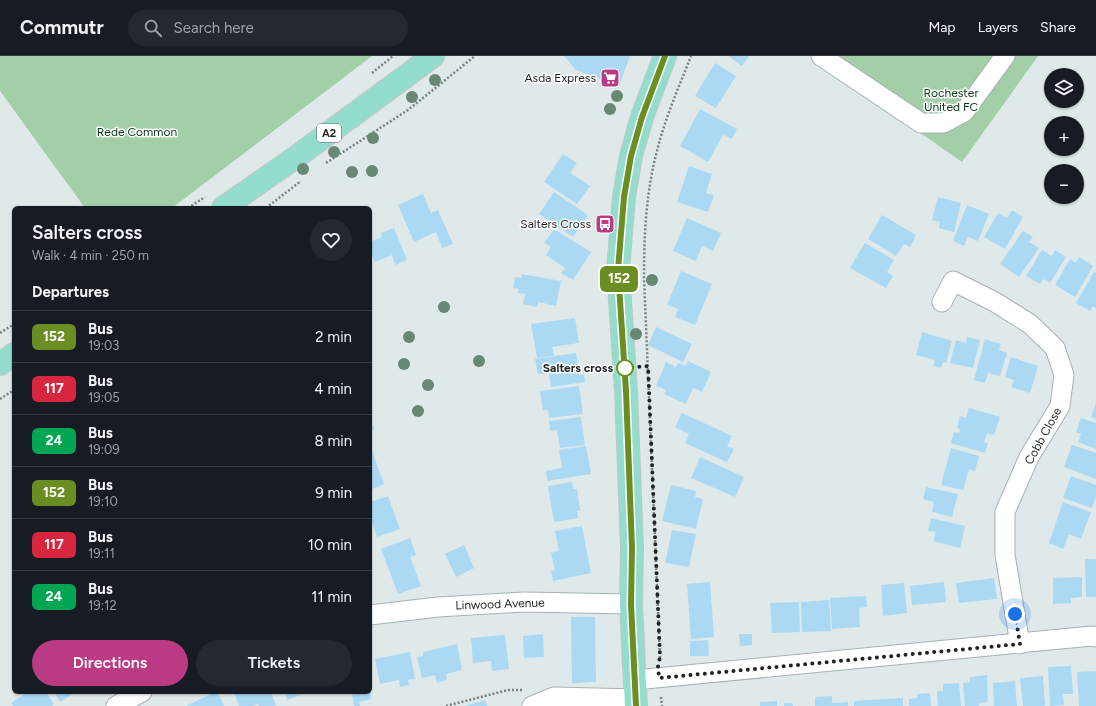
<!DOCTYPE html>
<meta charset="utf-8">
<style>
body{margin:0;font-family:Figtree,sans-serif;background:#242831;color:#f1f3f6;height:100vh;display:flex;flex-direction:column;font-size:15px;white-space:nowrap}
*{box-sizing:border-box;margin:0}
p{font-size:13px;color:#9ea1a6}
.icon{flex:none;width:22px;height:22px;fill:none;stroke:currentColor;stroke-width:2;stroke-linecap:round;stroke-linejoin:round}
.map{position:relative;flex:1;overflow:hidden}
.panel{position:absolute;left:12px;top:150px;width:360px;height:488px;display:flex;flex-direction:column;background:#171b24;border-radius:6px;box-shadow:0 1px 3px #0004}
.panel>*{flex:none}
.badge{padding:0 8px;border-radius:6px;font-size:14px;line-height:26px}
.controls{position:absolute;left:1044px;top:12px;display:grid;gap:8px}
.controls a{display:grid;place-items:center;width:40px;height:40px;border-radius:50%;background:#171b24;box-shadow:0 1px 3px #0004;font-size:20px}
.you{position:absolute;width:20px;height:20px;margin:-10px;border:3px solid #fff;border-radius:50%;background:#1a73e8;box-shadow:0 0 0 6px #1a73e833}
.map>.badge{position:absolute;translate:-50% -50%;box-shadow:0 0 0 2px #fff}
h2{padding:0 20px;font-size:15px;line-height:36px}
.round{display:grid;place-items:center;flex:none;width:42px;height:42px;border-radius:21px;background:#242831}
.headline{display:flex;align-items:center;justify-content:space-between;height:68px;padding:0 20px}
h1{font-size:19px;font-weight:600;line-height:30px}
.action{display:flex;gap:8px;margin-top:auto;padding:8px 20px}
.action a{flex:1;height:46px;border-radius:24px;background:#bb3a84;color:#fff;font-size:16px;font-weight:600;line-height:46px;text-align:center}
.action a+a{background:#242831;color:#f1f3f6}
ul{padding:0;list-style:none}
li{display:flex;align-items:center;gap:12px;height:52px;padding:0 20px;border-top:1px solid #363941}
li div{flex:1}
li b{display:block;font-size:15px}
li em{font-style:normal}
li .badge{min-width:44px;font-weight:700;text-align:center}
header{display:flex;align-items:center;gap:24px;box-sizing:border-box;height:56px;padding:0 20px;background:#171b24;border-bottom:1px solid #363941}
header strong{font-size:19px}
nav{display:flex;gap:22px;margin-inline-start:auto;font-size:14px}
.search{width:280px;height:36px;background:#242831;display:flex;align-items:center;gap:10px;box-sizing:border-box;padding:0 14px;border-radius:22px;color:#9ea1a6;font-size:15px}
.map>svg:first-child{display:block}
.green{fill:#a2cfa7}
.building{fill:#abd9f4}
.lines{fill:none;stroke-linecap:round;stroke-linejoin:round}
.minor-casing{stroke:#a7b1b2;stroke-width:21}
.major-casing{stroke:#c4c6c6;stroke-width:24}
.path{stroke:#7a8181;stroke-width:2.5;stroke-dasharray:2 2;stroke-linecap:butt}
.minor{stroke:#fff;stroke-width:19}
.major{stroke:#92ddcd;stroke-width:22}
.tree{fill:#688774}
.line-casing{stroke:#fff;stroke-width:9}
.line{stroke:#6b8e23;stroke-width:6}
.walk{stroke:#1e2222;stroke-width:4;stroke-dasharray:0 7.2}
.stop-dot{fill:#fff;stroke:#6b8e23;stroke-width:2}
.labels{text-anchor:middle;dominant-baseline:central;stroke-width:3;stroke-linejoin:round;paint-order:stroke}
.shield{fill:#fff;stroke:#626464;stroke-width:1}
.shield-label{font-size:11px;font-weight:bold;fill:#1e2222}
.poi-label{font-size:12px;fill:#1e2222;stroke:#fff;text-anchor:end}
.park-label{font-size:12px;fill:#063613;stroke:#fff}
.stop-label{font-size:12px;font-weight:bold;fill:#1e2222;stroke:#fff;text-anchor:end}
.street-label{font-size:12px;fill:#1e2222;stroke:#fff}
</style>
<header>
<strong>Commutr</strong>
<div class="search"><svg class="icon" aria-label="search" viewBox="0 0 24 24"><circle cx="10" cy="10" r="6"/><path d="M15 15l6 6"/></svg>Search here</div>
<nav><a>Map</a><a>Layers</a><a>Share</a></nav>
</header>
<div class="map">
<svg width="1096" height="650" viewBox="0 0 1096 650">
<rect width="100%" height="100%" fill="#dfe9ea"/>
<g class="green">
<polygon points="0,0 372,0 172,152 85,152 0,35"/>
<polygon points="810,0 1038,0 962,106"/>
</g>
<g class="building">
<polygon points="564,0 630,0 619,30 576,14"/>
<polygon points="728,0 749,0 742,10"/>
<polygon points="715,7 736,20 716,52 695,40"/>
<polygon points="700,53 737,73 732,83 723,79 708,106 680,90"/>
<polygon points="563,98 577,107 570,117 590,130 577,148 544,126"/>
<polygon points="689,110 712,118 706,137 714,139 708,156 677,146"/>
<polygon points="554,136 588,159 573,181 539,158"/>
<polygon points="423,138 431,157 438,154 453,188 442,192 436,176 414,186 398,149"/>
<polygon points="938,141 961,147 954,176 939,172 940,166 932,164"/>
<polygon points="967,149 989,158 978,185 968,181 964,190 953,185"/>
<polygon points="1012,154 1023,161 1005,193 984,181 998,157 1007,162"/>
<polygon points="882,159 916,179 910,191 904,188 896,200 868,183"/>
<polygon points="687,162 721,177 713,195 702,190 696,205 673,195"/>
<polygon points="394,172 407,204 395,209 392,199 375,206 370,195 370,186 382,181 381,177"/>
<polygon points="554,173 591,196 573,224 561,217 565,212 546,199 551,191 544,187"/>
<polygon points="1023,175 1033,181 1029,186 1039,192 1019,221 1000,208"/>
<polygon points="865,187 894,204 887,216 893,220 886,232 850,212"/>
<polygon points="1042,194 1052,200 1055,194 1066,201 1050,227 1043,223 1040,228 1026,220"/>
<polygon points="1079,201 1093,210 1075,241 1055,229 1070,203 1076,207"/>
<polygon points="681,215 712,228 695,269 675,261 678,253 667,249"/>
<polygon points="1094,216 1096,217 1096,252 1093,250 1090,255 1076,247"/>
<polygon points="522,218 561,225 556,250 538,246 537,251 523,248 525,238 518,237 519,233 513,232 515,221 521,222"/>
<polygon points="575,262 579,287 552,291 554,300 537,302 531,268"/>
<polygon points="656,271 692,288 683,306 648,289"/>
<polygon points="922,276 952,285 946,307 943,306 941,312 933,310 935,304 916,299"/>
<polygon points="967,281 980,284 973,312 950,307 956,284 966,287"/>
<polygon points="985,283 1001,288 999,294 1007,297 1000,320 988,317 985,327 974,324"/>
<polygon points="576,297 579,319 584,319 585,326 551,331 549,317 538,318 535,303"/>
<polygon points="1011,301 1038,310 1030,337 1011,331 1014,324 1005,321"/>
<polygon points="688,305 711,316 702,336 693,332 686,348 664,338 666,334 656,330 666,306 676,311 678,307 686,310"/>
<polygon points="579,330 583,358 549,362 548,354 543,354 540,335"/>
<polygon points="1096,347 1096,363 1091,361"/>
<polygon points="969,352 1000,361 994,379 987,377 984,386 988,387 985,397 951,387 954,376 959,377 960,373 957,372 960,360 966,362"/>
<polygon points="682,357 732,380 727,390 734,393 727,406 685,387 689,378 675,371"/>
<polygon points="581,361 585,389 560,392 557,374 550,375 549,365"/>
<polygon points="1081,362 1096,367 1096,393 1078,386 1081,378 1076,376"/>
<polygon points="370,363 374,373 370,374"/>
<polygon points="1072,389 1096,397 1096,423 1064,411"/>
<polygon points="586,390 591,418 547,425 546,415 562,412 559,394"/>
<polygon points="951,392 979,400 975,415 969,413 963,434 941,429"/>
<polygon points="372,395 384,428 370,434 370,396"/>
<polygon points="700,401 744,421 735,441 691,422"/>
<polygon points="1071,420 1096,429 1096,441 1092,452 1063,442"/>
<polygon points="572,426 573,433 577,433 580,455 577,455 578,462 554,466 548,430"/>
<polygon points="671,429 696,435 695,441 703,443 696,473 662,465"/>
<polygon points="926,431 958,438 952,461 932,456 934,446 923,443"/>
<polygon points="388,440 400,473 377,481 370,462 370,446"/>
<polygon points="1063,446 1091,456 1081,483 1069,478 1063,493 1049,487"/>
<polygon points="931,462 965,470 960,492 933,485 936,476 928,475"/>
<polygon points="582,470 591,517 553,525 551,515 555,514 551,497 559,495 555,475"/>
<polygon points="672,474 696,478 689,511 665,507"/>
<polygon points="410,482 416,499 410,501 421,530 398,538 381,493"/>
<polygon points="464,489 474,512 456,521 445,498"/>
<polygon points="1085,503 1096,503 1096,541 1086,541"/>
<polygon points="1082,521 1082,541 1071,542 1071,547 1053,548 1053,522"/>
<polygon points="994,522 997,543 959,547 956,527"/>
<polygon points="710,526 714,581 691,583 687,528"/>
<polygon points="944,526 946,546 912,549 910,530"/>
<polygon points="904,527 907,557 883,560 881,529"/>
<polygon points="866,540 867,551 859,552 860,571 832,573 830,542"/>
<polygon points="829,544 831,575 802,576 801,546"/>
<polygon points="799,546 800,576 772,577 770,547"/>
<polygon points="571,561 595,561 596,626 572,627"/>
<polygon points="543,578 544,601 524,602 523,580"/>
<polygon points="739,578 752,578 752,589 740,590"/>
<polygon points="505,579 509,613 492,615 491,605 473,607 471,582"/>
<polygon points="708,584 709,600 690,600 690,585"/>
<polygon points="457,588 462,614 446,618 447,624 437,627 435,619 422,622 417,601 423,600 423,596"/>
<polygon points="410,596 415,623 408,624 409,629 400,631 399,624 380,628 375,603"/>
<polygon points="1071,610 1073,638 1063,638 1064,649 1050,650 1048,611"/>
<polygon points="1096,615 1096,650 1079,650 1077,616"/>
<polygon points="987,619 988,646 979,647 979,650 965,650 963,627 970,626 970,621"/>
<polygon points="1043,620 1045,650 1023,650 1020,622"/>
<polygon points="1015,625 1017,650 994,650 993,627"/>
<polygon points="959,627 961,650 938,650 937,635 943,635 943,628"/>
<polygon points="28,636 46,636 54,648 52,650 13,650 11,647"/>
<polygon points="54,636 76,636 60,646"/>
<polygon points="215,636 218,636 224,650 186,650"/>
<polygon points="234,636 271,636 276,650 259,650 258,648 252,650 239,650"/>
<polygon points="285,636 309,636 287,644"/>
<polygon points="352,636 370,636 371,643 359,646 360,650 354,650"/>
<polygon points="930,637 931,650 909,650 909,643 917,642 917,638"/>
<polygon points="832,640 832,647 848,646 848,650 815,650 815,641"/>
<polygon points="903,642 903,650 854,650 854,645"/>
<polygon points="485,644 487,650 465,650"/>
<polygon points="777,645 777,650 760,650 760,646"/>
<polygon points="784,647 792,647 793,650 784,650"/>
</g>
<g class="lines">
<defs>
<g id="minor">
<polyline points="821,0 921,67 943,67 964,56 1005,0"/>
<polyline points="942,246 953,225 995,246 1030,268 1055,292 1064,319 1060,350 1029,401 1005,456 1005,499 1020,588"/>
<polyline points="370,559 438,551 524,546 631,548"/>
<polyline points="635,624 1092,580 1096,581"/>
<polyline points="116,650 142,636"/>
<polyline points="532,650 554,641 636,643"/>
</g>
<g id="major">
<polyline points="223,152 299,99 433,0"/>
<polyline points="0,308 14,298"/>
<polyline points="636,650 631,548 632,492 626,335 618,214 624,141 631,100 642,61 665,0"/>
</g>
</defs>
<use href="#minor" class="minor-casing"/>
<use href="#major" class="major-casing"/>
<g class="path">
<polyline points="372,17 393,0"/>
<polyline points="326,107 408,54 475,0"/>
<polyline points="188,152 205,141"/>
<polyline points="266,152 301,125"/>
<polyline points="0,277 14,268"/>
<polyline points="0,343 14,334"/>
<path d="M660,602L644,222C644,179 646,136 657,95C665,62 679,31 691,0"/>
<polyline points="661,641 662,650"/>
<polyline points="446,650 508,634 522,634"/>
</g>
<use href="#minor" class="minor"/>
<use href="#major" class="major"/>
</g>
<g class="tree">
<circle cx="435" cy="24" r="6"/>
<circle cx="617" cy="40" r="6"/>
<circle cx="412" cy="41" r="6"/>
<circle cx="610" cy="53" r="6"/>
<circle cx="373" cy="82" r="6"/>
<circle cx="334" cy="96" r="6"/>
<circle cx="303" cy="113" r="6"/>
<circle cx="372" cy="115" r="6"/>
<circle cx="352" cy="116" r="6"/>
<circle cx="652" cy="224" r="6"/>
<circle cx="444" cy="251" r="6"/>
<circle cx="636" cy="278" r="6"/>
<circle cx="409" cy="281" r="6"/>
<circle cx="479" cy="305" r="6"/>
<circle cx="404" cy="308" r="6"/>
<circle cx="428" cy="329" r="6"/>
<circle cx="418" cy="355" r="6"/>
</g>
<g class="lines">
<defs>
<polyline id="line" points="636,650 631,548 632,492 626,335 618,214 624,141 631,100 642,61 665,0"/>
</defs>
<use href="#line" class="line-casing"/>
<use href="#line" class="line"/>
<polyline class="walk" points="625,312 648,310 660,601 658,610 659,622 1020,588 1015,558"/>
</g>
<defs>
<symbol id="supermarket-square" viewBox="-11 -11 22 22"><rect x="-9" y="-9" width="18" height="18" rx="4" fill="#bb3a84" stroke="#fff"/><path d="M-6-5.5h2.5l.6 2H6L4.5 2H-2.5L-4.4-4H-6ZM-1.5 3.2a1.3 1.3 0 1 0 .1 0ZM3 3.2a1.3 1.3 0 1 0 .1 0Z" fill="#fff"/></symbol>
<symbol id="bus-square" viewBox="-11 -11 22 22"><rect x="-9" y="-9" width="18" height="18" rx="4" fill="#bb3a84" stroke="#fff"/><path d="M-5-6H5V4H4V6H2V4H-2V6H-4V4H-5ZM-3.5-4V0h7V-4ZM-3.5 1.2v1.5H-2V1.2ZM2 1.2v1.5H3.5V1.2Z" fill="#fff"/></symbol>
</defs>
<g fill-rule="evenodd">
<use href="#supermarket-square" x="599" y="11" width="22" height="22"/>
<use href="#bus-square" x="594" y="157" width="22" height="22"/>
</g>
<circle class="stop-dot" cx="625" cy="312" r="8"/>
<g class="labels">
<rect class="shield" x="317" y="68" width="24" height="18" rx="3"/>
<g class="shield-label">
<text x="329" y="77">A2</text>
</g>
<g class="poi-label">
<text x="596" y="22">Asda Express</text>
<text x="591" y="168">Salters Cross</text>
</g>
<g class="park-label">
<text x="951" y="37">Rochester<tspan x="951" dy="14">United FC</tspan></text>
<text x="137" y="76">Rede Common</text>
</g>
<g class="stop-label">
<text x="613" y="312">Salters cross</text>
</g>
<g class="street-label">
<text transform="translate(1043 380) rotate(-61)">Cobb Close</text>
<text transform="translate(500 548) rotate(-2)">Linwood Avenue</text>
</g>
</g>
</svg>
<div class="controls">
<a><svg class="icon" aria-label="layers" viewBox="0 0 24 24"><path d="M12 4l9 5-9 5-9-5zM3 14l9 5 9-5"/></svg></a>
<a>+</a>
<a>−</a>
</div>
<div class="you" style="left:1015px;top:558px"></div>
<b class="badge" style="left:619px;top:223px;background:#6b8e23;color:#fff">152</b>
<section class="panel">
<div class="headline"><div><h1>Salters cross</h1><p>Walk · 4 min · 250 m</p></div><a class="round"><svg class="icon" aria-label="heart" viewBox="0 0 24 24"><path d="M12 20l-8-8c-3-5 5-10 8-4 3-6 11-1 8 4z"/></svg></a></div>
<h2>Departures</h2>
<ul>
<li><span class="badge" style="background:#6b8e23;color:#fff">152</span><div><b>Bus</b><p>19:03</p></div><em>2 min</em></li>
<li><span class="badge" style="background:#d7263d;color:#fff">117</span><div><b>Bus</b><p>19:05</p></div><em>4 min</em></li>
<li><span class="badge" style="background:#00a651;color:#fff">24</span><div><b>Bus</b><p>19:09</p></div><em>8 min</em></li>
<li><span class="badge" style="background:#6b8e23;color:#fff">152</span><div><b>Bus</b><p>19:10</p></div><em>9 min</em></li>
<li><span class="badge" style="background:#d7263d;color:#fff">117</span><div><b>Bus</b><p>19:11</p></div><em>10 min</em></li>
<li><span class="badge" style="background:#00a651;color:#fff">24</span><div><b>Bus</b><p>19:12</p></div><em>11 min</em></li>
</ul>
<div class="action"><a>Directions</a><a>Tickets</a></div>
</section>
</div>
